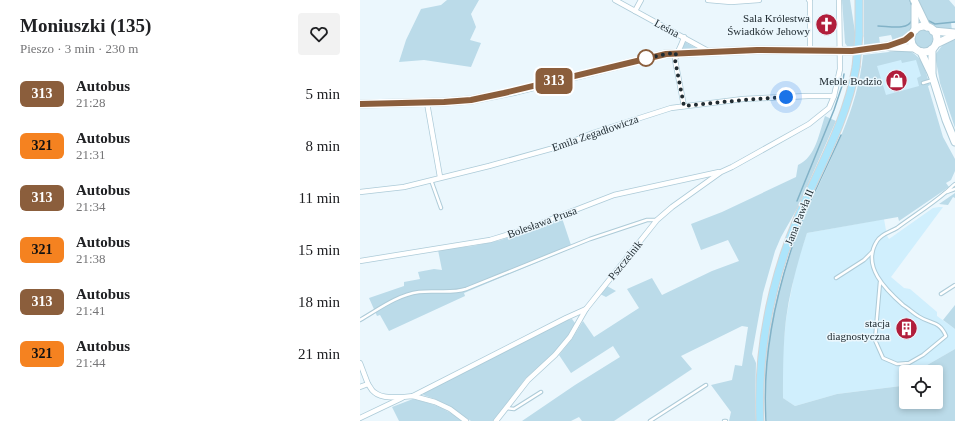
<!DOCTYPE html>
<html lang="pl">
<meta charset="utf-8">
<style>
body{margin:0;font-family:Georgia,serif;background:#f2f2f2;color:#202124;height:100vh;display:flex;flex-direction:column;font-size:15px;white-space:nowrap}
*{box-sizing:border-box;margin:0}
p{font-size:13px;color:#757577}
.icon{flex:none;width:22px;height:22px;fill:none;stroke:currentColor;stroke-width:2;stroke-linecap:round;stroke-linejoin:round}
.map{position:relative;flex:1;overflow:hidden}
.sheet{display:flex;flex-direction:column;background:#fff;width:360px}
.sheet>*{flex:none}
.badge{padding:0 8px;border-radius:6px;font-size:14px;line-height:26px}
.fabs{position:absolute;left:539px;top:365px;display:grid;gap:8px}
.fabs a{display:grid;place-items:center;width:44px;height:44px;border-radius:4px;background:#fff;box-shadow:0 2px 6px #0003;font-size:20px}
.you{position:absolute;width:20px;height:20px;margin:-10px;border:3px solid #fff;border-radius:50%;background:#1a73e8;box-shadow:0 0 0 6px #1a73e833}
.map>.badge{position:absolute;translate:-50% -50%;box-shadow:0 0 0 2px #fff}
.round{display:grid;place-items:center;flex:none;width:42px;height:42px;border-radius:4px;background:#f2f2f2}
.headline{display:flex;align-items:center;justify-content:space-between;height:68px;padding:0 20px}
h1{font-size:19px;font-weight:800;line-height:30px}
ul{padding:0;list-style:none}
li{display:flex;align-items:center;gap:12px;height:52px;padding:0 20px}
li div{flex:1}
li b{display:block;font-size:15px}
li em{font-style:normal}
li .badge{min-width:44px;font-weight:700;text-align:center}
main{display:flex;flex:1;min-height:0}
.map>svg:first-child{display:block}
.built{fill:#d0effd}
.green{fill:#bbdbe9;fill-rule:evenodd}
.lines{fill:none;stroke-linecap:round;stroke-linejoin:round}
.stream{stroke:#82b2c7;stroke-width:1.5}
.lane-casing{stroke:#adcbd8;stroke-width:4.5}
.street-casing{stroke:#adcbd8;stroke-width:6}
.secondary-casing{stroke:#adcbd8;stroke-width:9}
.primary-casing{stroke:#d3d5d6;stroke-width:9}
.lane{stroke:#fff;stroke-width:2.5}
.street{stroke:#fff;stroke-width:4.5}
.secondary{stroke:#fff;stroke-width:7}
.primary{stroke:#ade5fb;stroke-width:7}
.primary-bridge-casing{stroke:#d3d5d6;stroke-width:9;stroke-linecap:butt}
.primary-bridge{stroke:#ade5fb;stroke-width:7}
.line-casing{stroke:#fff;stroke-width:9}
.line{stroke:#8b5e3c;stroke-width:6}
.walk{stroke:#212c32;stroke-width:4;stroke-dasharray:0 7.2}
.stop-dot{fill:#fff;stroke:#8b5e3c;stroke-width:2}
.labels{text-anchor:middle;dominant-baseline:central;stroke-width:3;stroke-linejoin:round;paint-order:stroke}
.poi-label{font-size:11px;fill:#212c32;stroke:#ebf7fd;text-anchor:end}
.street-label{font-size:11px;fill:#212c32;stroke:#ebf7fd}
</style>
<main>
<section class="sheet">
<div class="headline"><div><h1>Moniuszki (135)</h1><p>Pieszo · 3 min · 230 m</p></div><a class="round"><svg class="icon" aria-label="heart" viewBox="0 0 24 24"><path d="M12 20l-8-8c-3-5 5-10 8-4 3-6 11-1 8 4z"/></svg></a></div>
<ul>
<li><span class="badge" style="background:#8b5e3c;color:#fff">313</span><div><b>Autobus</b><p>21:28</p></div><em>5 min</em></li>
<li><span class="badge" style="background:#f58220;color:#111">321</span><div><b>Autobus</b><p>21:31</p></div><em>8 min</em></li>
<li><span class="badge" style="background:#8b5e3c;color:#fff">313</span><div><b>Autobus</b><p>21:34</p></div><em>11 min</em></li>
<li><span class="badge" style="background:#f58220;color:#111">321</span><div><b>Autobus</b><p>21:38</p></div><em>15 min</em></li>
<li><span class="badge" style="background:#8b5e3c;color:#fff">313</span><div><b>Autobus</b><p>21:41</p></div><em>18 min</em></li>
<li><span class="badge" style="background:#f58220;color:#111">321</span><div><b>Autobus</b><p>21:44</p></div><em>21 min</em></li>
</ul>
</section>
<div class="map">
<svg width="595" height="421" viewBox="0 0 595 421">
<rect width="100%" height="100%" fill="#ebf7fd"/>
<g class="built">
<polygon points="558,58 568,85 508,101 517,60"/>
<polygon points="579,207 583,207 531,277 544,288 550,289 577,312 577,316 595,329 595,349 555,372 546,372 546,381 541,386 477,394 435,406 423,398 423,349 426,319 436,266 447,233 524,219 527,236 529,239 573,208"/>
</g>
<g class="green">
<polygon points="87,0 119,0 111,14 116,27 110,40 121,43 111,67 64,60 39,62 46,40 61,9 81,5"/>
<polygon points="482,0 490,0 495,32 495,46 487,46 485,43"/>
<path d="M504,0H550C553,10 557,30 545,37C542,39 537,40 533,41L531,35L519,37L520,43L504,45Z"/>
<polygon points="558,0 589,0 595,7 595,23 591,23 592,30 575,30 568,24"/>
<circle cx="564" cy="39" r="9"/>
<polygon points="595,40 595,128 580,83 575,55 584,43"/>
<polygon points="325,42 336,48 335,49 323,50 322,49"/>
<path d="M546,50C563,55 565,70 570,85L568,86L583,137L595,159V171L591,180L586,183L589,187L539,221L538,217L447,233C438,261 430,289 426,319C423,345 423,372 423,398L435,406L477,394L541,386L546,381V402H576V372H555L595,349V421H407C397,353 420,270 448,209C470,159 498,110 503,55ZM541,60L542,63L556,60L561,76L557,78L559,86L526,95L517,66Z"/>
<path d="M465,116L476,121L438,207L421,237L415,251L403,293L392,354L396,363L395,402L396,421H369L371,412L351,385L372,380L375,365L382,366L388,327L382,326L321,356L332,369L254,421H222L219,417L211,421H162L215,385L260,357L253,346L211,373L199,355L212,339L223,321L234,337L279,308L267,289L292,278L302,295L352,271L379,261L368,240L341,250L331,224L362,212L436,177L438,165C456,157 459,133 465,116Z"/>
<polygon points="595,193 595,198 593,197 588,205 579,204"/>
<polygon points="202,218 212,248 104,293 105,296 29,331 20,315 17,316 9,298 44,286 44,282 60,279 58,272 74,269 82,270 78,250 113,246 141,240"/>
<polygon points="247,286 256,291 246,297 240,294"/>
<polygon points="595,305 595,329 583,320"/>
<polygon points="212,319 215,323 207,337 197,350 166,378 133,421 111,421 91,407 75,399 63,395 64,393 207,320"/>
<path d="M53,399C74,404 85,408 102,421H39L32,407Z"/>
</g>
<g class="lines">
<g class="stream">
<polyline points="550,0 552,6"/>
<polyline points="567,20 575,24 595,22"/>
<path d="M518,26C528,26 548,31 552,20"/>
<polyline points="437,201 474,110 482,86 484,74"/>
<path d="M406,421C402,360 414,301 433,244C446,207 465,171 481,135"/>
</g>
<defs>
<g id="lane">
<polyline points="563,83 573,80"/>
<polyline points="71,180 81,208"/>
<polyline points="587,192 595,189"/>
<polyline points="476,278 504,260 512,252"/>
<path d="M520,282L515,340L523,358L537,364L549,363L563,355L586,336C579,320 570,324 558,316C553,313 548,308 543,305C526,290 501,266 517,241C521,234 530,232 537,228C553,216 571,205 586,192C589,190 592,186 595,184"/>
<polyline points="581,294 595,285"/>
<path d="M0,320C19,309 37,295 59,292C75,290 91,294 106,289L230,239L287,220H297"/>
<polyline points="147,408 154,409 181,392"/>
<polyline points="290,421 346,385"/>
<polyline points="364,421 366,421"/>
</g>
<g id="street">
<polyline points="255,0 348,51"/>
<polyline points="348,0 371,2 399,0"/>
<polyline points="449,0 450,1 450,51"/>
<polyline points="275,11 281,0"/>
<path d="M324,37C322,45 317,52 315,60L324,106"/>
<polyline points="67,103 80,177"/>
<polyline points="0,192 44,187 129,166 201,146 233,133 311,108 383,99 448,96 474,96"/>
<polyline points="0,261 130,240 166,229 254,195 359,172"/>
<polyline points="0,363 8,384"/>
<path d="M0,387L8,384C10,386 11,390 14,392C23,400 42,397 53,396L206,318L226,309"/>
<polyline points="53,396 75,402 90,409 106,421"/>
<polyline points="0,418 42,398"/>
<polyline points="136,421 168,380 195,355 210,337 226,309 297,220 312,207 361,172 372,167 449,124 469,108 474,96 480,69 479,0"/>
</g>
<g id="secondary">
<polyline points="554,0 567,27"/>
<polyline points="555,6 555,30"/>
<circle cx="564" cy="39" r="13"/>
<polyline points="573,31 595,33"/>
<polyline points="576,44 595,35"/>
<polyline points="530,47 554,48"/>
<polyline points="572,49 572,75"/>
<polyline points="561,52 572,75 586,120 595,142"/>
<polyline points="0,104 84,102 111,100 156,91 305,54 397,50 493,51 528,46 545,40 551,35"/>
</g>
<g id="primary">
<polyline points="499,0 499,35"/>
<path d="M400,421C397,350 411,282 438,217C459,168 487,120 496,67"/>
</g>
</defs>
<use href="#lane" class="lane-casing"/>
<use href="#street" class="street-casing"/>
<use href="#secondary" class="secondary-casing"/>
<use href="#primary" class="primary-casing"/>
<use href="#lane" class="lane"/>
<use href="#street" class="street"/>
<use href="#secondary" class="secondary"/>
<use href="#primary" class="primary"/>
<defs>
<polyline id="primary-bridge" points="496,67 499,35"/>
</defs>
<use href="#primary-bridge" class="primary-bridge-casing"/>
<use href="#primary-bridge" class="primary-bridge"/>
</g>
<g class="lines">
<defs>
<polyline id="line" points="0,104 84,102 111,100 144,93 306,54 397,50 492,51 528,46 545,40 551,35"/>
</defs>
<use href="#line" class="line-casing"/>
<use href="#line" class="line"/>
<polyline class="walk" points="286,58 284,59 306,54 316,53 315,60 324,106 383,100 426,97"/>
</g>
<defs>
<symbol id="church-disc" viewBox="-11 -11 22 22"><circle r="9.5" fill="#b11e3b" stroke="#ebf7fd"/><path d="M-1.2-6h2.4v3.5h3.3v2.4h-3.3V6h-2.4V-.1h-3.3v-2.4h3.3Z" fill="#fff"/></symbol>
<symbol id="shop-disc" viewBox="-11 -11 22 22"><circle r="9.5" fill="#b11e3b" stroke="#ebf7fd"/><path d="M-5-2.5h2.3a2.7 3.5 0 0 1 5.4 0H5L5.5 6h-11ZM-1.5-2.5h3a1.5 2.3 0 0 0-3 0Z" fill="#fff"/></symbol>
<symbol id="building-disc" viewBox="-11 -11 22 22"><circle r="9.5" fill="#b11e3b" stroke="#ebf7fd"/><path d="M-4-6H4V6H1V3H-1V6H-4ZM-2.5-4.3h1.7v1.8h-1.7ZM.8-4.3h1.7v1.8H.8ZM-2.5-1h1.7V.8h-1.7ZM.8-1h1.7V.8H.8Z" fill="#fff"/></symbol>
</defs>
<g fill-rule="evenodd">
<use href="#church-disc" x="454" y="12" width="25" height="25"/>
<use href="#shop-disc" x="524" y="68" width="25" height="25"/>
<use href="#building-disc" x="534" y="316" width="25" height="25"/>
</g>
<circle class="stop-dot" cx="286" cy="58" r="8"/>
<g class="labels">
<g class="poi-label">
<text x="450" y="18">Sala Królestwa<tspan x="450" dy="13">Świadków Jehowy</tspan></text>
<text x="522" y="81">Meble Bodzio</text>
<text x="530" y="323">stacja<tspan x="530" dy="13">diagnostyczna</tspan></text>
</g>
<g class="street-label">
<text transform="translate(307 28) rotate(28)">Leśna</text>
<text transform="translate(235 133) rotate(-19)">Emila Zegadłowicza</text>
<text transform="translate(439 217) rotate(-68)">Jana Pawła II</text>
<text transform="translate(182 222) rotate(-20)">Bolesława Prusa</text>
<text transform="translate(265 260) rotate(-51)">Pszczelnik</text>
</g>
</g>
</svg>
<div class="fabs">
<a><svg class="icon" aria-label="locate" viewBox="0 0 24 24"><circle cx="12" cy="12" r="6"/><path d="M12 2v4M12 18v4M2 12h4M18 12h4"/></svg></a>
</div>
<div class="you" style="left:426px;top:97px"></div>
<b class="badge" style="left:194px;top:81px;background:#8b5e3c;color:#fff">313</b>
</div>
</main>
